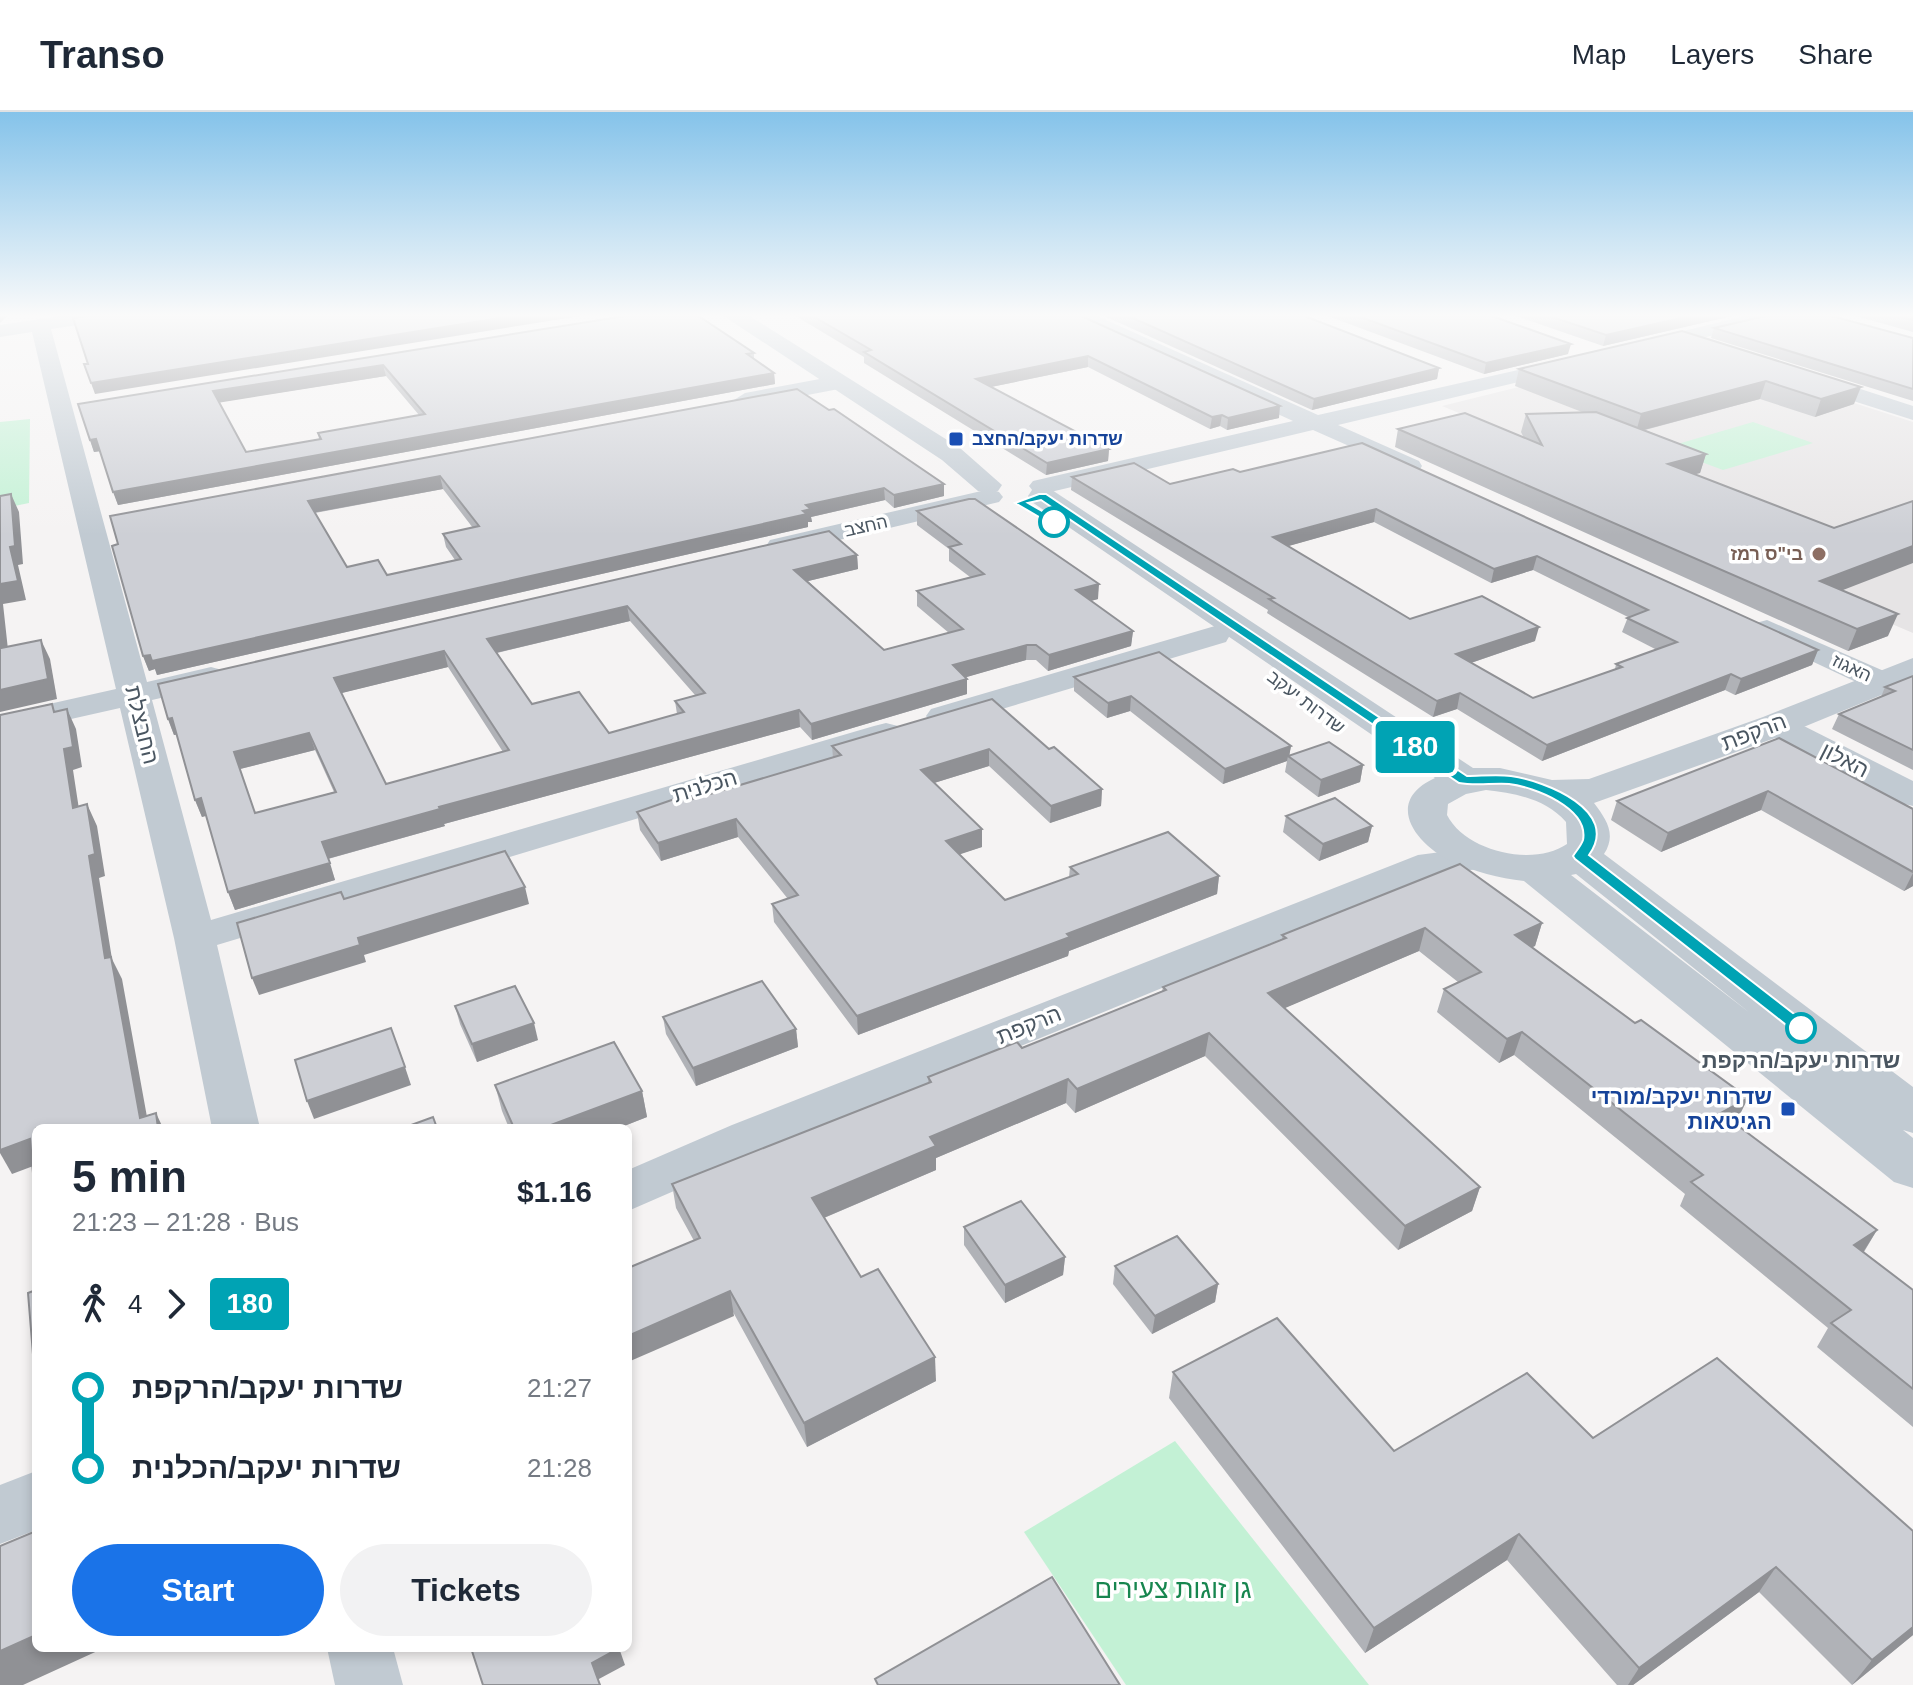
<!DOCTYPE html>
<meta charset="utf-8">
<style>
body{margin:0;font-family:Arial,"Noto Sans Hebrew",sans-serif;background:#f2f2f3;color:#1f2937;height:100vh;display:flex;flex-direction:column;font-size:30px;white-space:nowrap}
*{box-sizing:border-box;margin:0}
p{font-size:26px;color:#747a83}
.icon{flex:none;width:44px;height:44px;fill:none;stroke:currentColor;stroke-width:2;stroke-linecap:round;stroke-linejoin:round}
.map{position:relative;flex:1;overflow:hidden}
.details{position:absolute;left:32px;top:1012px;width:600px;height:528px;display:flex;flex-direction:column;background:#fff;border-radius:12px;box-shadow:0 4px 12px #0003}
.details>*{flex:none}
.badge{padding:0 16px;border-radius:6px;font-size:28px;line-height:52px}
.map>.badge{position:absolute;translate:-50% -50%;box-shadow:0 0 0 4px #fff}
.legs{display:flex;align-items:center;gap:12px;height:88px;padding:0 40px;font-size:26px}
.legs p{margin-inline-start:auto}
.headline{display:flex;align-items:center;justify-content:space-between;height:136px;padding:0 40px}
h1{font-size:44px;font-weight:700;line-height:60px}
.primary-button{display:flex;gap:16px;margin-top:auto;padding:16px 40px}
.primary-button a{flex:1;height:92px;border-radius:48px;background:#1a73e8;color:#fff;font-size:32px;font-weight:700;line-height:92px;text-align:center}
.primary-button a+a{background:#f2f2f3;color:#1f2937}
ul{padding:0 40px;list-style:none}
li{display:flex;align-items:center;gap:28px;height:80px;font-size:30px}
li i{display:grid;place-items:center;width:12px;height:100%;margin:0 10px;background:currentColor}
li i::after{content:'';width:20px;height:20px;margin:-10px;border:6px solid;border-radius:50%;background:#fff}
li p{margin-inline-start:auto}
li:first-child i{background:linear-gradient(#0000 50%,currentColor 0)}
li:last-child i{background:linear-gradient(currentColor 50%,#0000 0)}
header{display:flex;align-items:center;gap:48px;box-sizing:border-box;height:112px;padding:0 40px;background:#fff;border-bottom:2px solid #e0e1e3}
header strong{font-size:38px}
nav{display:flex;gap:44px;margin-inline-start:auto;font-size:28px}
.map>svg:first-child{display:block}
.education{fill:#e6e4e5}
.green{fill:#c3f1d5}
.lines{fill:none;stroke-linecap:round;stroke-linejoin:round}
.minor{fill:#c1cad2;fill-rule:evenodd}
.tertiary{fill:#c1cad2;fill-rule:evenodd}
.wall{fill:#b0b2b7;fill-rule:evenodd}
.shaded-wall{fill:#909195}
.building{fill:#cdcfd5;stroke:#909195;stroke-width:2;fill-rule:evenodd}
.line-1{fill:#00a3b4;stroke:#fff;stroke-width:2}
.transit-dot{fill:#1a4fb4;stroke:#fff;stroke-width:3}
.stop-1-dot{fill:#fff;stroke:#00a3b4;stroke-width:4}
.education-dot{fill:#8d6e63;stroke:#fff;stroke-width:3}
.labels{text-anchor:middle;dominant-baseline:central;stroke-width:7;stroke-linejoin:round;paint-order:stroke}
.far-transit-label{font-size:18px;font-weight:bold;fill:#164399;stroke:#fff;text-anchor:start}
.far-street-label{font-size:18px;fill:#4a5661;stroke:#fff}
.far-education-label{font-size:18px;font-weight:bold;fill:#785e54;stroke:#fff;text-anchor:end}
.street-label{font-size:22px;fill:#4a5661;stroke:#fff}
.stop-label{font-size:22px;font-weight:bold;fill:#4a5661;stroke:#fff}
.transit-label{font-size:22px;font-weight:bold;fill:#164399;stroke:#fff;text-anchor:end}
.near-park-label{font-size:26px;fill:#17864f;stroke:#fff}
</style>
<header>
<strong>Transo</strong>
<nav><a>Map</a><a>Layers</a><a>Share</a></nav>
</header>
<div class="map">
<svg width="1913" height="1573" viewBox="0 0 1913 1573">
<rect width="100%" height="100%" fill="#f5f3f3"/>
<polygon class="education" points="1680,235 1913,310 1913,521 1452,325 1491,314 1442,294"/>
<g class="green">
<polygon points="30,307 29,391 0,397 0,310"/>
<polygon points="1753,310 1813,331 1723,358 1664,336"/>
<polygon points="1175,1329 1369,1573 1126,1573 1024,1420"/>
</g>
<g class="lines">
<g class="minor">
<polygon points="67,203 115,203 105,209 51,217 147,570 211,555 222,558 227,565 222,572 152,588 211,808 874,614 886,611 898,614 903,621 898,628 217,833 260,1016 212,1016 174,826 120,596 0,623 0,603 116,577 32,220 0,225 0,213"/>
<polygon points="1069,203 1095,203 1318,303 1571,246 1582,252 1578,256 1338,313 1419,349 1422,354 1419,359 1410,361 1313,318 1042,382 1033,379 1029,374 1033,369 1293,309 1072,207"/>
<polygon points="1749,203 1783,203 1780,207 1641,241 1631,235 1634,231"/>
<polygon points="1808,260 1913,294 1913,308 1800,272 1797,267 1800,262"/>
<polygon points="836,264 844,266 847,271 844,276 745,295 734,288 745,281"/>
<polygon points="990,377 999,380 1003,385 999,390 780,442 770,440 766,434 770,428"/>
<polygon points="1767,508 1893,563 1898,570 1893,577 1882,580 1871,577 1756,523 1752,517 1756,511"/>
<polygon points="1215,514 1226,516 1230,523 1226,530 955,611 943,614 931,611 926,604 931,597"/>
<polygon points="1776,603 1788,606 1913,669 1913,694 1900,691 1764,620 1759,613 1764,606"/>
<polygon points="1480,735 1494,739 1499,747 1494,755 1439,762 766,1039 628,1099 628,1058 732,1013 1418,743"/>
<polygon points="36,1359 36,1418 0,1432 0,1373"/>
<polygon points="327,1536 393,1536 403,1573 335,1573"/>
</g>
<g class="tertiary">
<polygon points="722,203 748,203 960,336 1002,373 998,379 988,381 978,379 942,348"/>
<path d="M1042,375L1052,378L1473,656H1500L1552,668L1589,667L1763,605L1913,546V570L1789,621L1594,691C1606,707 1617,722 1604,742L1913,975V1021L1903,1018L1913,1026V1076L1894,1070L1524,769C1499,766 1474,760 1451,749C1414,731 1384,689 1435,666L1032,390L1028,384L1032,378ZM1486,678C1515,681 1546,687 1566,710L1567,732C1534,755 1466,740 1447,703L1448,692L1466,682ZM1576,762L1750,901L1571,763Z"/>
</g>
</g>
<g class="wall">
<path d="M631,203L754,241V247L774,261L775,272L118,393L100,339L94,340L78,292ZM386,264L419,303L318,321L319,327L246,340L219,290Z"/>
<polygon points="794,203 1079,203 1279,306 1227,318 1220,314 1210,317 1088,255 991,275 1109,337 1108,349 1046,363 864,251 864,245"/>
<polygon points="1102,203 1302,203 1439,256 1437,267 1312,298"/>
<polygon points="1325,203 1489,203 1568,242 1484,262"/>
<polygon points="1513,203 1736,203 1603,234"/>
<polygon points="1852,203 1913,203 1913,220"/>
<polygon points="1714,216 1913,226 1913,289 1711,226"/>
<polygon points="1682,219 1854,292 1815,305 1760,287 1645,318 1706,342 1700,361 1694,362 1842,478 1888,524 1848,539 1395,335 1398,317 1524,326 1521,320 1526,302 1582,300 1515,274 1519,257"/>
<path d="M829,298L944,372V384L894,396L885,388L811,405L812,410H808V415L157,563L155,557L149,559L143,544L118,432L110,404ZM443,377L473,416L443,422L446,435L455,448L387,463L347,455L315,401Z"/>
<path d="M1362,331L1818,538L1812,553L1735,583L1725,578L1542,649L1457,597L1433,605L1267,501L1268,498L1071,378L1072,365L1170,372L1240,360ZM1374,410L1491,471L1533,458L1628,505L1622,520L1657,538L1616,552L1615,557L1533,586L1471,551L1535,529L1410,507L1288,434Z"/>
<path d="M917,399L1098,487L1091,489L1133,519L1131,534L1048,559L1036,548H1026L966,565L967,567V582L812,628L800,615L444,712L445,714L328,747L335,768L235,798L228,780L206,704L202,705L195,688L177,623H174L168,607L158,572L857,443L858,457L808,469L884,538L949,521L917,494V479L970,465L949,449V437L917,413ZM630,509L695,583L675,589L677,602L609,621L532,592L497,541ZM448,555L503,640L386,672L341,581ZM315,638L334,680L255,701L240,657Z"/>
<polygon points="1913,564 1913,658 1832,617 1839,602 1881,585 1885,575"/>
<polygon points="1074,565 1291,634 1289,644 1363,653 1360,670 1318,685 1285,660 1287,649 1223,672 1130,599 1107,606 1074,579"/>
<polygon points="1779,626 1913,697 1913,774 1904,779 1761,698 1661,740 1611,708 1617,689"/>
<polygon points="832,634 1049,637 1102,677 1101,694 1050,711 989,654 934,671 982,717 982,735 959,742 1005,788 1069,765 1070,755 1219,764 1217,782 1069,839 1068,844 858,923 774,810 772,792 788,787 738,725 661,749 640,718 637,700 693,687 833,646"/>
<polygon points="1286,704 1372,714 1368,730 1319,749 1283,720"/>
<polygon points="1542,811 1535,834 1532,835 1635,911 1748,986 1736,1010 1734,1011 1877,1118 1864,1140 1913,1178 1913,1315 1817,1235 1828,1216 1680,1094 1685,1082 1514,943 1499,951 1437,900 1444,877 1458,870 1419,839 1284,896 1480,1075 1472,1099 1398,1138 1205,944 1075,1001 1066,991 936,1046 936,1058 824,1106 861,1165 936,1269 807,1335 676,1096 672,1072 928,971 928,965 1022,936 1162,879 1163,875 1282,827 1282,823"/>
<polygon points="455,894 538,928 477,950 460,912"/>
<polygon points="663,905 796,917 798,935 696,974 666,922"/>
<polygon points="495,973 642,979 647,1005 619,1016 509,1016 502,999"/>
<polygon points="964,1115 1065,1145 1063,1163 1005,1191 964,1133"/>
<polygon points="1115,1154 1218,1172 1215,1190 1152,1222 1113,1172"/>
<polygon points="1173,1260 1394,1339 1593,1326 1913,1523 1852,1573 1759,1480 1633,1573 1617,1573 1507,1448 1365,1541 1169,1286"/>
</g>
<g class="shaded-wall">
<polygon points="0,203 8,203 0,211"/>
<polygon points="520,203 586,203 95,282 91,271"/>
<polygon points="1695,203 1736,203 1603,234 1606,223"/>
<polygon points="1571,232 1568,242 1484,262 1486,251"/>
<polygon points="1088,244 1088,255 976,278 976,267"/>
<polygon points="383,253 386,264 217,291 213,279"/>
<polygon points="1439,256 1437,267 1312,298 1314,287"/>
<polygon points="774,261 775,272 118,393 113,380"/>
<polygon points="1766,269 1760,287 1636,320 1641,302"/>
<polygon points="1861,275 1854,292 1815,305 1821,287"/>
<polygon points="1280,294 1279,306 1227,318 1228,306"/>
<polygon points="1222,303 1220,314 1210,317 1212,305"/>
<polygon points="96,327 101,339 94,340 90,328"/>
<polygon points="1109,337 1108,349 1046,363 1047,351"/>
<polygon points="1706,342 1700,361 1662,371 1668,352"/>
<polygon points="440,364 443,377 312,401 308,389"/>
<polygon points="944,372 944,384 894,396 894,383"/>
<polygon points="884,376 885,388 811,405 812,410 808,410 808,415 157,563 155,557 149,559 143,544 803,399 806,393"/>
<polygon points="11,382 19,400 23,452 18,453 26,488 3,492 10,556 1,536 0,524 0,472 10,435"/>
<polygon points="1376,397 1374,410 1271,439 1273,425"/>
<polygon points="1913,434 1913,451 1812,490 1820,469"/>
<polygon points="857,443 858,457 796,472 794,458"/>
<polygon points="1537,444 1533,458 1491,471 1494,457"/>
<polygon points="1099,472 1098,487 1075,493 1076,478"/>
<polygon points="627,494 630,509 491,542 487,527"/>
<polygon points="1898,502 1888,524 1848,539 1857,517"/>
<polygon points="1539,515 1535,529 1453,557 1456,542"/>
<polygon points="1133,519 1131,534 1048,559 1049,543"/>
<polygon points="41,528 50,547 57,587 0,600 0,578"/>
<polygon points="1027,533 1026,548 953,569 953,553"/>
<polygon points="1818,538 1812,553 1735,583 1741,567"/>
<polygon points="444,539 448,555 338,582 334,566"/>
<polygon points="1731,562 1725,578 1542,649 1547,633"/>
<polygon points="967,567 967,582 812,628 811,612"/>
<polygon points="1460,581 1457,597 1433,605 1437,589"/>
<polygon points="1131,584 1130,599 1107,606 1108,591"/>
<polygon points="67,597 76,617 82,655 73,658 82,717 73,696 64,637"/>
<polygon points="799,598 800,615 444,712 445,714 327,747 322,730 439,695"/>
<polygon points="172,606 178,622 174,623 168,607"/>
<polygon points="309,621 315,638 240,657 234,640"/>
<polygon points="1291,634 1289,645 1288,644 1287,649 1223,672 1225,657"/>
<polygon points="989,637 989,654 921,675 921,658"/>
<polygon points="1363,653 1360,670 1318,685 1321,668"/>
<polygon points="1102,677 1101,694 1050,711 1051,694"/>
<polygon points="1768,679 1761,698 1661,740 1668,721"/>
<polygon points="201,686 208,703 202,705 195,688"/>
<polygon points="87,692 97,714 105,764 99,766 112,847 122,867 149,1016 140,1006 105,846 89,744"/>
<polygon points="736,707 738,725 661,749 658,731"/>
<polygon points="1372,714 1368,730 1319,749 1323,732"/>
<polygon points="982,717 982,735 946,747 946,729"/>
<polygon points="330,751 335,768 235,798 228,780"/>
<polygon points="1913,761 1913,774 1904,779"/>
<polygon points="1219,764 1217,782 1069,839 1068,844 858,923 857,904 1067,822"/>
<polygon points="525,775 529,792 364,843 366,850 259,883 252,866 358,826"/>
<polygon points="1542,811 1535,834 1508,846 1515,823"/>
<polygon points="1425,816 1419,839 1264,905 1268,881"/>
<polygon points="534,911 538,928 477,950 472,932"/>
<polygon points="796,917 798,935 696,974 693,956"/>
<polygon points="1522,920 1514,943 1499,951 1507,927"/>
<polygon points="1209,921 1205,944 1075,1001 1077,977"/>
<polygon points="405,955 411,973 314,1007 307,989"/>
<polygon points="1068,967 1066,991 936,1046 936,1058 814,1110 812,1086 930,1025"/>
<polygon points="642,979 647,1005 619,1016 543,1016"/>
<polygon points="1748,986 1736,1010 1710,1025 1721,1001"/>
<polygon points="156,1001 163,1016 158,1016"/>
<polygon points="30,1027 36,1053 12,1062 0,1041 0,1038"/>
<polygon points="1480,1075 1472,1099 1398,1138 1405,1114"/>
<polygon points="1877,1118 1862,1142 1854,1133"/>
<polygon points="1065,1145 1063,1163 1005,1191 1005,1173"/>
<polygon points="1218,1172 1215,1190 1152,1222 1155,1204"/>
<polygon points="730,1179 734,1204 628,1250 628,1224"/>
<polygon points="935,1245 936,1269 807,1335 804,1311"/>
<polygon points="1519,1422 1507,1448 1365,1541 1374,1516"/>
<polygon points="1776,1455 1759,1480 1633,1573 1628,1573 1639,1556"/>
<polygon points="1913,1515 1913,1523 1852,1573 1872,1548"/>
<polygon points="36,1523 36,1536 104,1536 23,1573 0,1573 0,1539"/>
<polygon points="619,1536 625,1553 597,1568 592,1551"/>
</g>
<g class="building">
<polygon points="92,203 520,203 91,271 84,252 88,252 73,206"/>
<path d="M631,203H697L754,241L747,242L774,261L113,380L96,327L90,328L78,292ZM383,253L425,302L318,321L321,327L246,340L213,279Z"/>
<polygon points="811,203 1079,203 1280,294 1228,306 1222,303 1212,305 1088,244 976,267 1109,337 1047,351 864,240 871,238"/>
<polygon points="1126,203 1302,203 1439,256 1314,287"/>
<polygon points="1355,203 1489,203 1571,232 1486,251"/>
<polygon points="1546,203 1695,203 1606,223"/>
<polygon points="1770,203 1828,203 1913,226 1913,277 1714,216"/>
<polygon points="1893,203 1913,203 1913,208"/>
<polygon points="1682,219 1861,275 1821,287 1766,269 1641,302 1519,257"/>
<path d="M797,277L829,298L834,297L944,372L894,383L884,376L806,393L811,397L803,399L807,402L152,549L150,543L143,544L112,434L118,432L110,404ZM440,364L479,414L443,422L461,447L387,463L378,448L347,455L308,389Z"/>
<polygon points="1596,300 1706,342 1668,352 1834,416 1913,389 1913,434 1820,469 1898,502 1857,517 1398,317 1465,301 1542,333 1526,302"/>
<path d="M1362,331L1818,538L1741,567L1731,562L1547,633L1460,581L1437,589L1269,487L1274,486L1072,365L1134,351L1170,372L1233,357L1240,360ZM1376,397L1494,457L1537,444L1648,498L1627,506L1677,530L1616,552L1622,555L1533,586L1456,542L1539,515L1482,484L1410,507L1273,425Z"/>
<polygon points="11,382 15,434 10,435 18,469 0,472 0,384"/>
<path d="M969,387H975L1099,472L1076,478L1133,519L1049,543L1036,533H1027L953,553L967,567L811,612L799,598L439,695L440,697L322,730L330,751L228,780L201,686L195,688L172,606L168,607L158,572L829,419L857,443L794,458L884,538L963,517L917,479L984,462L949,435L961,432L917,399ZM627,494L705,581L675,589L684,600L609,621L579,580L532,592L487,527ZM444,539L509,638L386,672L334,566ZM309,621L336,680L255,701L234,640Z"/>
<polygon points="0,524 1,536 41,528 48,567 0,578"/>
<polygon points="1159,540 1291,634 1225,657 1131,584 1108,591 1074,565"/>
<polygon points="1913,564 1913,638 1839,602 1895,579 1885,575"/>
<polygon points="992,587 1049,637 1054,635 1102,677 1051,694 989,637 921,658 982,717 946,729 1005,788 1078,762 1070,755 1168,720 1219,764 1067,822 1070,825 857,904 772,792 798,783 736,707 658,731 637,700 689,682 693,687 841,643 832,634"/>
<polygon points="52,592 54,600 67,597 73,635 64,637 73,696 87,692 95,742 89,744 105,846 111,845 140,1006 156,1001 158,1016 36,1016 36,1095 30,1027 0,1038 0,603"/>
<polygon points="1779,626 1913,697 1913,760 1768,679 1668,721 1617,689"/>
<polygon points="1329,630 1363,653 1321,668 1288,644"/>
<polygon points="1335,686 1372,714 1323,732 1286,704"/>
<polygon points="505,739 525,775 358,826 360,833 252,866 237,811 341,780 344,787"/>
<polygon points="1460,752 1542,811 1515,823 1635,911 1641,908 1748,986 1721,1001 1877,1118 1854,1133 1913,1178 1913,1277 1831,1211 1851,1198 1691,1070 1703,1063 1522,920 1507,927 1444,877 1481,860 1425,816 1268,881 1480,1075 1405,1114 1209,921 1077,977 1068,967 930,1025 936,1034 812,1086 861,1165 878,1157 935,1245 804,1311 730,1179 628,1224 628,1156 700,1126 672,1072 931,970 928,965 1017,930 1022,936 1166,878 1163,875 1286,826 1282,823"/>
<polygon points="762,869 796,917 693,956 663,905"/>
<polygon points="515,874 534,911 472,932 455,894"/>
<polygon points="391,916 405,955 307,989 295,948"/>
<polygon points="614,930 642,979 543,1016 514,1016 495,973"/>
<polygon points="433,1005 437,1016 403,1016"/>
<polygon points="1021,1089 1065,1145 1005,1173 964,1115"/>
<polygon points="1177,1124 1218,1172 1155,1204 1115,1154"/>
<polygon points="36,1178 36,1279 28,1181"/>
<polygon points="1277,1206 1394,1339 1527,1261 1593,1326 1717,1246 1913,1419 1913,1515 1872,1548 1776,1455 1639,1556 1519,1422 1374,1516 1173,1260"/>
<polygon points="36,1419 36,1523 0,1539 0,1434"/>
<polygon points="1052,1465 1120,1573 878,1573 875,1567"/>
<polygon points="471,1536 619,1536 592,1551 600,1573 483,1573"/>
</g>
<linearGradient id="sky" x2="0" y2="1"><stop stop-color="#85c3ea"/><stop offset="0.48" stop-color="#fafafa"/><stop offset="1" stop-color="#fafafa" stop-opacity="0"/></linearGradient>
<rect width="1913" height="423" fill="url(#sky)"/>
<path class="line-1" d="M1039,382H1046L1467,664C1481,664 1497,662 1511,664C1546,669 1621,699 1589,743L1807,912L1810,916L1807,920H1795L1575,747L1573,744C1576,739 1581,734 1583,728C1589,696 1534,675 1509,672C1492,671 1475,674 1459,671L1041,388L1028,391L1058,408V412H1051L1015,391Z"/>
<g class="transit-dot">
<rect x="948" y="319" width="16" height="16" rx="4"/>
<rect x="1780" y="989" width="16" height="16" rx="4"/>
</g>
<g class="stop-1-dot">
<circle cx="1054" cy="410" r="14"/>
<circle cx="1801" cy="916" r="14"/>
</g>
<circle class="education-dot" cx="1819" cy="442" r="8"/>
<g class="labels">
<g class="far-transit-label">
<text x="972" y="327">שדרות יעקב/החצב</text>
</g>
<g class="far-street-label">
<text transform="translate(866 414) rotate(-13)">החצב</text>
<text transform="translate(1852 556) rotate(25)">האגוז</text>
<text transform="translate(1306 590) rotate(37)">שדרות יעקב</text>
</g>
<g class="far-education-label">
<text x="1803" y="442">בי"ס רמז</text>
</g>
<g class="street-label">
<text transform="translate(142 613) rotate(76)">החבצלת</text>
<text transform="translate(1754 620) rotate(-21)">הרקפת</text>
<text transform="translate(1845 648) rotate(27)">האלון</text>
<text transform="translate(705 674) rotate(-17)">הכלנית</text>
<text transform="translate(1029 913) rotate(-22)">הרקפת</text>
</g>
<g class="stop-label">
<text x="1801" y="948">שדרות יעקב/הרקפת</text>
</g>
<g class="transit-label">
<text x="1772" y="984">שדרות יעקב/מורדי<tspan x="1772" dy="25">הגיטאות</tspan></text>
</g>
<g class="near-park-label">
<text x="1173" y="1477">גן זוגות צעירים</text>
</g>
</g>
</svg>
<b class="badge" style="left:1415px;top:635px;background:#00a3b4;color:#fff">180</b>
<section class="details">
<div class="headline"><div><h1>5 min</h1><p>21:23 – 21:28 · Bus</p></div><b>$1.16</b></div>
<div class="legs"><svg class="icon" aria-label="walk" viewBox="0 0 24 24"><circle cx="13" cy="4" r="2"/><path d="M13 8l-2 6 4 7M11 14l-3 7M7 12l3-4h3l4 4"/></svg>4<svg class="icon" aria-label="forward" viewBox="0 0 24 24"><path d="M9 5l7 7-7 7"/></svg><b class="badge" style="background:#00a3b4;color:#fff">180</b></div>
<ul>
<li><i style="color:#00a3b4"></i><b>שדרות יעקב/הרקפת</b><p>21:27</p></li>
<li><i style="color:#00a3b4"></i><b>שדרות יעקב/הכלנית</b><p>21:28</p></li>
</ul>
<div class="primary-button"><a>Start</a><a>Tickets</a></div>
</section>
</div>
